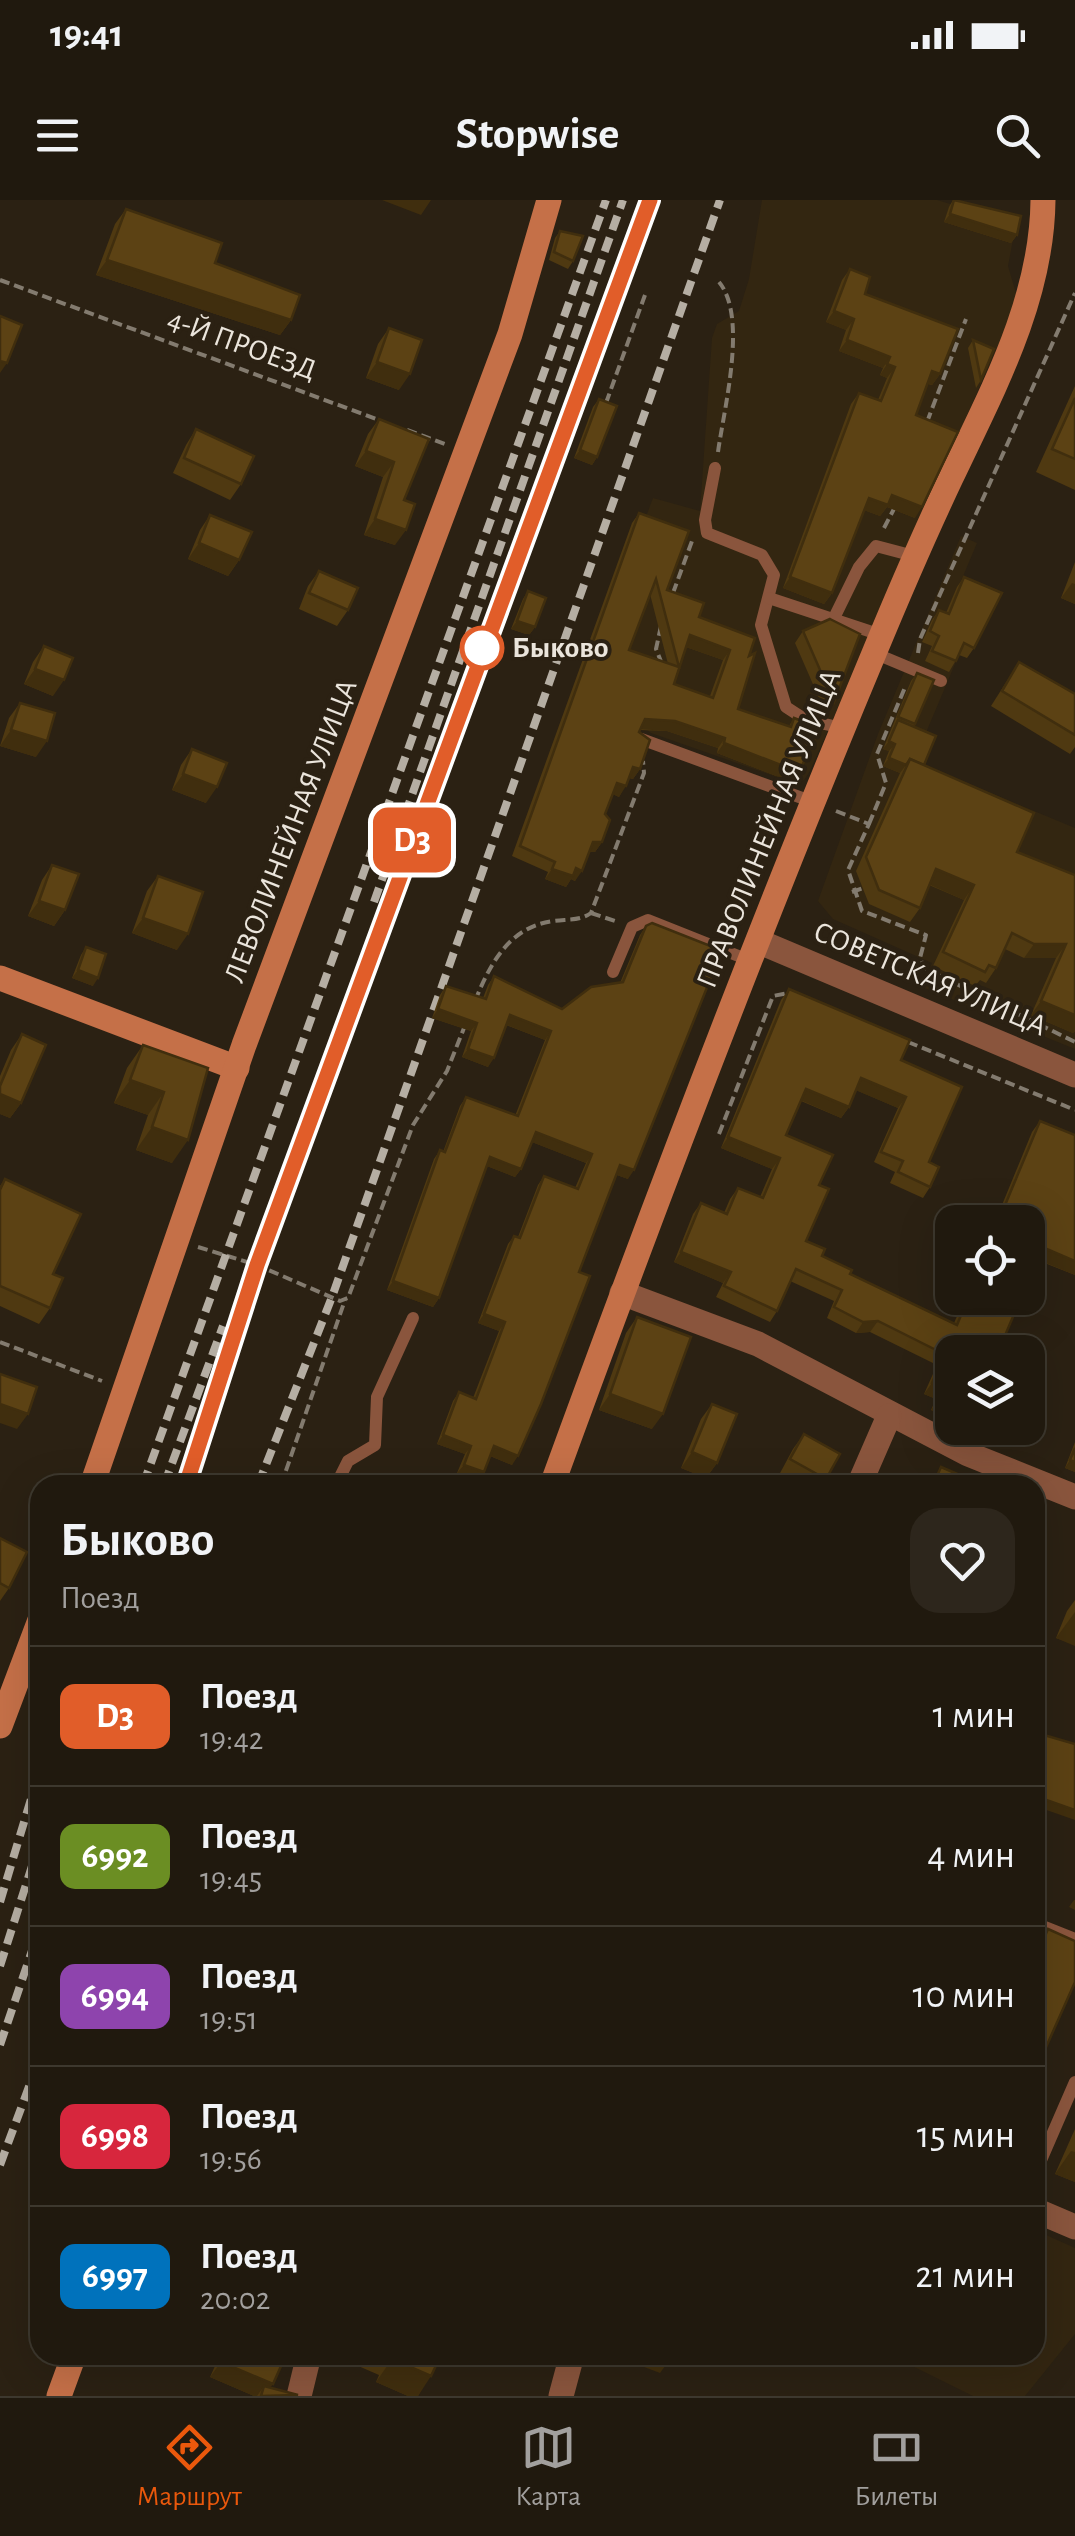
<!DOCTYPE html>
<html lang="ru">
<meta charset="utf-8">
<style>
body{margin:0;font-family:"Alegreya Sans",sans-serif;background:#2d261c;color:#f1f3f6;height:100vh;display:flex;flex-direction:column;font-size:38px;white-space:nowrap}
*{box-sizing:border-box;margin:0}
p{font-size:32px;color:#a2a09e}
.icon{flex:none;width:55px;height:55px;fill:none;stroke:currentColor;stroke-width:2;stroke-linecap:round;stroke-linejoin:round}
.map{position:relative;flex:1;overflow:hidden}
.details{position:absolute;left:30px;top:1275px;width:1015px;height:890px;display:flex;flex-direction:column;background:#20190e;border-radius:30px;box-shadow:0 10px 40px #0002,0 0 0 2px #3d382e}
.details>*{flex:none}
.badge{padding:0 20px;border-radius:15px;font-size:35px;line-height:65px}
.buttons{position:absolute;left:935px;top:1005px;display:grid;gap:20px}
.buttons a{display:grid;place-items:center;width:110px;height:110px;border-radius:20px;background:#20190e;box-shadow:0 10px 40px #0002,0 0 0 2px #3d382e;font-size:50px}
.map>.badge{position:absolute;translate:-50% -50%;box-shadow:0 0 0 5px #fff}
.round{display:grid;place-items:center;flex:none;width:105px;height:105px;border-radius:30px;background:#2d261c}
.summary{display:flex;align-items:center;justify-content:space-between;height:170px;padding:0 30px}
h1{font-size:48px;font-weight:700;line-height:75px}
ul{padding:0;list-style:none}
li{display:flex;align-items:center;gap:30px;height:140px;padding:0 30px;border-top:2px solid #3d382e}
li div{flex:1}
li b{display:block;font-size:38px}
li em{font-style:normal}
li .badge{min-width:110px;font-weight:700;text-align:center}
.status{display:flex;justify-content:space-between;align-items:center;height:70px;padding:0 50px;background:#20190e;direction:ltr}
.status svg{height:28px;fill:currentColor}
header{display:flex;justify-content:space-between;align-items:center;height:130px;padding:0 30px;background:#20190e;font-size:45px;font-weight:700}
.tab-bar{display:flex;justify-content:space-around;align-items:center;height:140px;border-top:2px solid #3d382e;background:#20190e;font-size:28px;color:#a2a09e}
.tab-bar a{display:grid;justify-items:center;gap:5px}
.tab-bar .selected{color:#ea580c}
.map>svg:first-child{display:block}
.built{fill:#332611}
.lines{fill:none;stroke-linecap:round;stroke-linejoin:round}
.path{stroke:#837b6f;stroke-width:4;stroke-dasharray:10 5;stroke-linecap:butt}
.service{stroke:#8a553d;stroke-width:12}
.minor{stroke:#8a553d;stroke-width:25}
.tertiary{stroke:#8a553d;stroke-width:25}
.secondary{stroke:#c57048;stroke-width:25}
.rail{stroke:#b5aea3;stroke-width:8;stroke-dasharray:15 8;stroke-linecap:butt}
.wall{fill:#4f3911;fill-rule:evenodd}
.shaded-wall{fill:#402e0e}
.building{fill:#5c4214;stroke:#402e0e;stroke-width:2.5;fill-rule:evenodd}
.line-casing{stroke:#fff;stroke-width:22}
.line{stroke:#e15d29;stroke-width:15}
.stop-dot{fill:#fff;stroke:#e15d29;stroke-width:5}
.labels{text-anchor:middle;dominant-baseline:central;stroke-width:8;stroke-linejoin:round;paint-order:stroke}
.street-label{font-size:30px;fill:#ebe5dc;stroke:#2b2113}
.stop-label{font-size:30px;font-weight:bold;fill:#ebe5dc;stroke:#2b2113;text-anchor:start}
</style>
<div class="status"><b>19:41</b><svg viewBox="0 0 49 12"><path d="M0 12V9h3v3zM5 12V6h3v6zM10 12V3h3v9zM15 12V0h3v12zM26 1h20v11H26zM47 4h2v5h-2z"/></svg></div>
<header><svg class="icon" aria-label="menu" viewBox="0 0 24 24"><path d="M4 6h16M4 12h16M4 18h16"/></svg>Stopwise<svg class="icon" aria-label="search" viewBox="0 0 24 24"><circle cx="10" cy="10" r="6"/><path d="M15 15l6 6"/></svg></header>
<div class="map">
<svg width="1075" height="2196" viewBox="0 0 1075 2196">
<rect width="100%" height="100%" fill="#2b2113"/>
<g class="built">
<polygon points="762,0 937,0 1016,24 1008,66 1018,100 810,571 804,580 794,583 651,533 584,481 653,298 700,311 712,138 717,124 739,111 749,79"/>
<polygon points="961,336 977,343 961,381 985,393 914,561 1075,628 1075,849 922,787 932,763 833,719 818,701 878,534"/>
<polygon points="1035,2030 1075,2048 1075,2134 1025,2196 973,2196 890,2155 1035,2155"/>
</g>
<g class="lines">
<g class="path">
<polyline points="0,80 379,220"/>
<polyline points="606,203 645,95"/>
<polyline points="927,222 966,119"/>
<polyline points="407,230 445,244"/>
<path d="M718,252C724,208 748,117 719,82"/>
<polyline points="884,328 896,305"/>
<polyline points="673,393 692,341"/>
<polyline points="661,426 656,449 662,464"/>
<polyline points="918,453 920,439 1075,93"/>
<polyline points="836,611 869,624 848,670 862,711 926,735 920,758 924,768 1075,842"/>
<polyline points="869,624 886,583 877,554 906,485"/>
<polyline points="852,692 863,688"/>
<polyline points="591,713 615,721"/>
<path d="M475,801C490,764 509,727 553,721C567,719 580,721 591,713L644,573L643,561"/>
<polyline points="908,842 1075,910"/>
<polyline points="719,934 773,796 788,793"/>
<polyline points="198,1047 257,1065 340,1101 348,1098 413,925 447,871 464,828"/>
<polyline points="0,1142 102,1181"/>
<polyline points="281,1285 345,1100"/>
<polyline points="30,1397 40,1369"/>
</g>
<g class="service">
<polyline points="715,268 705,320 707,333 762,355 774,375 761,425 786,507 806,520 843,528"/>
<polyline points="769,398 881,435"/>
<polyline points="834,418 859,367 876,346 914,356"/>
<polyline points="874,453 941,481"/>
<polyline points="641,539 813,602"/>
<polyline points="613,772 632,727 648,720 751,761"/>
<polyline points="336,1285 348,1261 375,1245 377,1197 413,1118"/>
<polyline points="1035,1723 1075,1739"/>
<polyline points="1035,1974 1075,1882"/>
</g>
<g class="minor">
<polyline points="622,1093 758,1144 968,1254 1075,1297"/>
<polyline points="859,1285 889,1216"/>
<polyline points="1035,2010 1075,2027"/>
<polyline points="299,2196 309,2155"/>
<polyline points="561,2196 572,2155"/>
</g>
<polyline class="tertiary" points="760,742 1075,875"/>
<g class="secondary">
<polyline points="0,778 237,868"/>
<polyline points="92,1285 244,845 510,134 549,0"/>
<path d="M552,1285C654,1005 760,726 875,451C899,393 924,335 951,278C993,189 1042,100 1043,0"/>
<polyline points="0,1526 40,1420"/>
<polyline points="59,2196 74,2155"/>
</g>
<g class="rail">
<polyline points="374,702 623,0"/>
<polyline points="143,1285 606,0"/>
<polyline points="164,1285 223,1126"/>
<polyline points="186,1285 281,997 650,0"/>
<polyline points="258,1285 332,1097 720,0"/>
<polyline points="0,1702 40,1569"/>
<polyline points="0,1766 40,1641"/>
<polyline points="0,1845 40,1727"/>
<polyline points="0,1965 40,1857"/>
</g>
</g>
<g class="wall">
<polygon points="953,0 1017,35 1011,43 944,22 949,7"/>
<polygon points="126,9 215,63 291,120 280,135 96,75 115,24"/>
<polygon points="560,31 573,61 568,69 549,60 555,38"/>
<polygon points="850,69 865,94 940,174 932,185 928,184 916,215 915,318 887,307 880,316 864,310 832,393 824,404 783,388 851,204 859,193 878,200 887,178 880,175 883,168 839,151 846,130 826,122 842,80"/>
<polygon points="389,128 399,190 366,178 378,144"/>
<polygon points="973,140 981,180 976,188 968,148"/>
<polygon points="1075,186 1075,290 1036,272"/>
<polygon points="599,199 597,257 592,265 574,258 593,207"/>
<polygon points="379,219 404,300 395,345 364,335 383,277 355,266 368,234"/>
<polygon points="196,229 241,284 230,300 173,273 186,245"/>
<path d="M639,313L667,390L749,456L738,509L789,526L794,518L792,582L717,553L718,548L667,531L640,530V569L633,579L629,578L619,597L613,594L605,614L602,642L595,652H589L575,681L571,679L566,687L545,679L548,672L512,656L632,323ZM650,394L668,464L629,450ZM686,447L723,460L710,496L674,484Z"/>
<polygon points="210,315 239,360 228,376 188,359 200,330"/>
<polygon points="1075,362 1075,404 1061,398"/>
<polygon points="319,371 348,410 337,426 299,409 308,386"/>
<polygon points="964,377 974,448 967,458 959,455 949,472 925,461 932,446 922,442 932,420 939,410 946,413 957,387"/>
<polygon points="528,391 535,427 529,435 511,429 523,399"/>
<polygon points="803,431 834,502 826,514 795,443"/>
<polygon points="44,446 53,496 24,484 33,462"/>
<polygon points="1019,462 1075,494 1075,547 1070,554 991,506"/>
<polygon points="917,473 915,524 914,527 924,565 1017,652 1075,675 1075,831 1073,833 1031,815 1056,758 1024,758 1005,749 996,768 986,783 980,780 975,786 933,766 964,700 929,685 920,708 910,722 869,704 856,671 900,573 883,566 889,551 883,549 911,481"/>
<polygon points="20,503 36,557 0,546 9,518"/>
<polygon points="192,549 206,603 172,590 181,565"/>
<polygon points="52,665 65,710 54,726 28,716 42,680"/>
<polygon points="158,676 177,750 132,733 147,691"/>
<polygon points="646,726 628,979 617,975 579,1072 512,1265 490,1256 484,1272 478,1281 457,1273 465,1254 437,1244 453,1201 459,1192 473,1198 499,1131 478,1123 508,1044 514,1036 518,1037 538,985 544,976 575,988 586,963 532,942 521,969 515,977 487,966 439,1098 433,1107 387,1090 434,959 440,950 443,952 460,906 466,897 515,916 545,840 506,825 488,867 462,857 471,831 432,818 440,795 446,786 483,798 488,785 494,776 562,809 620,783 640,735"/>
<polygon points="86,747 93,786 72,778 81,755"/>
<polygon points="789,789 901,860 929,962 930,987 923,998 890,983 895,972 874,962 898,908 856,890 849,907 841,918 801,901 786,935 819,985 806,1041 822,1056 850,1074 954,1123 965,1098 1021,1098 952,1152 952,1219 931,1210 936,1199 924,1194 937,1165 870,1132 856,1133 827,1118 834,1101 790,1081 777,1111 770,1122 716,1097 723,1083 674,1062 693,1014 701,1003 724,1013 730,999 738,988 760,997 772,969 721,948 781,800"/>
<polygon points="22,834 21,903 10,918 0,914 0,876 11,850"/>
<polygon points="143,845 208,868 172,963 136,950 148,915 114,903 127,868"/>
<polygon points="1040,921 1075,935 1075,1075 1037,1060 1028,1022 995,1022 1032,932"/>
<polygon points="5,979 53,1074 50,1108 39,1124 0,1106 0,986"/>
<polygon points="637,1117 652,1229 599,1210 626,1133"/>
<polygon points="712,1204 717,1263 706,1278 681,1268 701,1219"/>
<polygon points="804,1234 826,1279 822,1285 798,1285 779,1275 793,1249"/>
<polygon points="1075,1242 1075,1272 1065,1268"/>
<polygon points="0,1338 9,1388 0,1401"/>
<polygon points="1075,1400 1075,1445 1056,1438 1067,1411"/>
<polygon points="1048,1729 1035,1872 1035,1748"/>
<polygon points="1075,1929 1075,1982 1055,1974"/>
<polygon points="220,2155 286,2155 270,2187 297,2196 254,2196 210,2177"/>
<polygon points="361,2155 441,2155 418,2196 408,2196 376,2182 379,2175 356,2165"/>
</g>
<g class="shaded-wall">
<polygon points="382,0 431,0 421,15"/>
<polygon points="950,14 1017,35 1011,43 944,22"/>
<polygon points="107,60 291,120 280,135 96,75"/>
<polygon points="834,111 854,119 846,130 826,122"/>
<polygon points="847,140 890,157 883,168 839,151"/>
<polygon points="0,161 7,163 0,173"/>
<polygon points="377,162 410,174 399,190 366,178"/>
<polygon points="887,164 895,167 887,178 880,175"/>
<polygon points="932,171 940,174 932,185 925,182"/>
<polygon points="580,250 597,257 592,265 574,258"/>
<polygon points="366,251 394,262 383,277 355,266"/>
<polygon points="892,295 922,307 915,318 887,307 880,316 861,309 869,298"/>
<polygon points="375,319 406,330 395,345 364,335"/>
<polygon points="199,343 239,360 228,376 188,359"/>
<polygon points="790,377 832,393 824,404 783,388"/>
<polygon points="1072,383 1075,384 1075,404 1061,398"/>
<polygon points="517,421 535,427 529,435 511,429"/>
<polygon points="690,435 730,450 723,460 683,446"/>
<polygon points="35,469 64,480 53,496 24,484"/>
<polygon points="645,519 675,521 725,538 718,548 667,531 638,529"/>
<polygon points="11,530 47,541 36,557 0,546"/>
<polygon points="889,541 895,544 889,551 883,549"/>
<polygon points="724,543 799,572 792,582 717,553"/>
<polygon points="889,558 906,565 900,573 883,566"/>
<polygon points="633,567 640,569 633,579 626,577"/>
<polygon points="183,574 217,587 206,603 172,590"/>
<polygon points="617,583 626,586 619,597 610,593"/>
<polygon points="593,642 602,642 595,652 586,652"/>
<polygon points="576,668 582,671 575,681 571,679 566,687 545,679 552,669"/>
<polygon points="936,669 974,685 964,700 926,683"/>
<polygon points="39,701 65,710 54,726 28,716"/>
<polygon points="143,718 188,734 177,750 132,733"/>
<polygon points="1034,744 1066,744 1056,758 1024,758"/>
<polygon points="78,770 98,778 93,786 72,778"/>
<polygon points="1041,801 1075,815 1075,831 1073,833 1031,815"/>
<polygon points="438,809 477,823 471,831 432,818"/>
<polygon points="510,815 551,831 545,840 504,824"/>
<polygon points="468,849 494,858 488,867 462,857"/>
<polygon points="861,878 906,897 898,908 853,889"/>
<polygon points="130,880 164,892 148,915 114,903"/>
<polygon points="806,889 849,907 841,918 798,899"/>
<polygon points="0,894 21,903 10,918 0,914"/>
<polygon points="152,927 188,940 172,963 136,950"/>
<polygon points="536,932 592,954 586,963 529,941"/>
<polygon points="728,937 780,958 772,969 721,948"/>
<polygon points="490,957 521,969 515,977 484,965"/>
<polygon points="620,965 634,970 628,979 614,974"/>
<polygon points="1042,1047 1075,1061 1075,1075 1034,1058"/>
<polygon points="681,1052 731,1072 723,1083 674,1062"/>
<polygon points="393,1081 439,1098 433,1107 387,1090"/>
<polygon points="484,1114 505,1122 499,1131 478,1123"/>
<polygon points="878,1121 870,1132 856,1133 863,1122"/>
<polygon points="932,1183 944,1188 936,1199 924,1194"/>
<polygon points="610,1194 663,1214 652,1229 599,1210"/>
<polygon points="939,1199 952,1205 952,1219 931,1210"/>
<polygon points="0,1204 28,1214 17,1229 0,1223"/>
<polygon points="443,1235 471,1246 465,1254 437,1244"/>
<polygon points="494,1246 518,1256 512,1265 488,1255"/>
<polygon points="692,1252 717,1263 706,1278 681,1268"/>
<polygon points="1070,1260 1075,1262 1075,1272 1065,1268"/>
<polygon points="464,1265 484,1272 478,1281 457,1273"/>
<polygon points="1075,1412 1075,1446 1056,1438"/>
<polygon points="1035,1596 1075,1610 1075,1620 1035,1606"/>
<polygon points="1074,1700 1075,1700 1075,1710 1069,1707"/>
<polygon points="1071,1951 1075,1952 1075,1982 1055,1974"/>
<polygon points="636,2155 664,2155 671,2158 660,2173 631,2162"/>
<polygon points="904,2155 920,2155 916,2160"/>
<polygon points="392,2159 431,2176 418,2196 408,2196 376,2182"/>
<polygon points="221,2162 273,2184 264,2196 264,2186 257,2196 254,2196 210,2177"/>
</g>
<g class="building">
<polygon points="954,0 1021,16 1017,35 950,14"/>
<polygon points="126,9 222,43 215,63 300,95 291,120 107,60"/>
<polygon points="560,31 583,36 573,61 554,52"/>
<polygon points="850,69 870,77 865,94 958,129 940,174 932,171 916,215 958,232 922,307 892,295 888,305 869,298 832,393 790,377 859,193 881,201 895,167 887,164 890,157 847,140 854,119 834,111"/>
<polygon points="0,116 22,125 7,163 0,161"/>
<polygon points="389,128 422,140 410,174 377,162"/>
<polygon points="973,140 994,149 981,180"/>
<polygon points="1075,198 1075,259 1052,249"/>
<polygon points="599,199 617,206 597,257 580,250"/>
<polygon points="379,219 429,239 404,300 415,304 406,330 375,319 394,262 366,251"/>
<polygon points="196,229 254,256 241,284 184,258"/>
<path d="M639,313L689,331L667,390L704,403L699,417L755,438L749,456L755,453L738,509L791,527L794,518L820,528L799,572L724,543L725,538L675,521L645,519L639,532L650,540L640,569L633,567L626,586L617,583L605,614L610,620L602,642H593L582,671L576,668L573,676L552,669L555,662L520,646ZM656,379L679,467L629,450ZM690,435L730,450L713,498L674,484Z"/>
<polygon points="210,315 252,332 239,360 199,343"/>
<polygon points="319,371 358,388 348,410 309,393"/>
<polygon points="964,377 1002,393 974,448 964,443 956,461 932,451 939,436 930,431 939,410 949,414"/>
<polygon points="528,391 546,398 535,427 517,421"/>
<polygon points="830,419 860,434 834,502 803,431"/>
<polygon points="44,446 73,458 64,480 35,469"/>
<polygon points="1019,462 1075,494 1075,535 1002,491"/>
<polygon points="917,473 934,480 915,524 898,517"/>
<polygon points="20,503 55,513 47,541 11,530"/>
<polygon points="898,520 936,536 924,565 910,559 906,565 889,558 895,544 889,541"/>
<polygon points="192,549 227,563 217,587 183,574"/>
<polygon points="910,559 1034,613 1017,652 1075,675 1075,815 1041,801 1066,744 1034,744 1012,733 996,768 989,765 985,772 943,752 974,685 936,669 920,708 879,690 866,657"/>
<polygon points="52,665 79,674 65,710 39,701"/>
<polygon points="158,676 203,692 188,734 143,718"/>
<polygon points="652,723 713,747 707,762 716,765 634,970 620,965 579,1072 590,1076 541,1204 518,1256 494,1246 484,1272 464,1265 471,1246 443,1235 459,1192 476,1199 505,1122 484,1114 514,1036 520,1038 544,976 578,989 592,954 536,932 521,969 490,957 439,1098 393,1081 440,950 445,952 466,897 518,916 551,831 510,815 494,858 468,849 477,823 438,809 446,786 486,799 494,776 562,809 591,787 623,782 646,726"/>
<polygon points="86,747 106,754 98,778 78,770"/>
<polygon points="789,789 910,840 901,860 962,887 929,962 939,967 930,987 898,972 903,961 881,952 906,897 861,878 849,907 806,889 786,935 833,955 819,985 829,989 806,1041 825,1049 822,1056 852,1070 850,1074 957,1125 968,1098 1021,1098 998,1152 952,1152 952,1205 939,1199 944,1188 932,1183 944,1154 878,1121 863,1122 834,1107 842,1090 796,1069 777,1111 724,1086 731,1072 681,1052 701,1003 727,1014 738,988 763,998 780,958 728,937"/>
<polygon points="22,834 46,845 21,903 0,894 0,886"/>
<polygon points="143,845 208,868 188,940 152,927 164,892 130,880"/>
<polygon points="1040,921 1075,935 1075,1061 1042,1047 1028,1082 1028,1022 998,1022"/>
<polygon points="5,979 81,1014 53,1074 63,1078 50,1108 0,1086 0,990"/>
<polygon points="637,1117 691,1137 663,1214 610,1194"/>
<polygon points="0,1174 37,1187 28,1214 0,1204"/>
<polygon points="712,1204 737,1214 717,1263 692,1252"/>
<polygon points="804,1234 840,1254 826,1279 790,1259"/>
<polygon points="1075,1248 1075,1262 1070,1260"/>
<polygon points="941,1267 962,1276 958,1285 933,1285"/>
<polygon points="0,1338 27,1352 9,1388 0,1383"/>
<polygon points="1044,1535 1075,1544 1075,1610 1035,1596 1035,1559"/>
<polygon points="1048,1729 1075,1741 1075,1782 1035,1872 1035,1759"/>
<polygon points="224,2155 286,2155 273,2184 221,2162"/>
<polygon points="394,2155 441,2155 431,2176 392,2159"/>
<polygon points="264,2186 298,2195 261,2196"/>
</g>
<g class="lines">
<defs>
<polyline id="line" points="186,1285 257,1065 650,0"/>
</defs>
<use href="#line" class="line-casing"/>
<use href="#line" class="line"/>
</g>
<circle class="stop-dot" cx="482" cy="448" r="20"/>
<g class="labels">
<g class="street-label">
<text transform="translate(242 145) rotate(20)">4-Й ПРОЕЗД</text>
<text transform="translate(769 629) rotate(-68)">ПРАВОЛИНЕЙНАЯ УЛИЦА</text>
<text transform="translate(291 631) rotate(-69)">ЛЕВОЛИНЕЙНАЯ УЛИЦА</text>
<text transform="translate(930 779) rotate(23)">СОВЕТСКАЯ УЛИЦА</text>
</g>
<g class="stop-label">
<text x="512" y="448">Быково</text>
</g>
</g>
</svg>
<div class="buttons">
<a><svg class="icon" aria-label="locate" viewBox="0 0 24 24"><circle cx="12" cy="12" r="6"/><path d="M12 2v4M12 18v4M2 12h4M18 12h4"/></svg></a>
<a><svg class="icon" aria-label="layers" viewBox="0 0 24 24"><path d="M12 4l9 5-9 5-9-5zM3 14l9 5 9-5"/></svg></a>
</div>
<b class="badge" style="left:412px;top:640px;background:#e15d29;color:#fff">D3</b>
<section class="details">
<div class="summary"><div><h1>Быково</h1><p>Поезд</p></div><a class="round"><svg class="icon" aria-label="heart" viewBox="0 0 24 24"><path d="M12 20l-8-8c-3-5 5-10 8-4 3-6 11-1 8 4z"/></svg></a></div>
<ul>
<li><span class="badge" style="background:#e15d29;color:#fff">D3</span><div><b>Поезд</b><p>19:42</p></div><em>1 мин</em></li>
<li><span class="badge" style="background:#6b8e23;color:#fff">6992</span><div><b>Поезд</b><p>19:45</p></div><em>4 мин</em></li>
<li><span class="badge" style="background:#8e44ad;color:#fff">6994</span><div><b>Поезд</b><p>19:51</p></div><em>10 мин</em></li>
<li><span class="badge" style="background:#d7263d;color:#fff">6998</span><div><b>Поезд</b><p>19:56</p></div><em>15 мин</em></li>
<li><span class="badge" style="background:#0072bc;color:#fff">6997</span><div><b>Поезд</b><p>20:02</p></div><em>21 мин</em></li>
</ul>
</section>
</div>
<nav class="tab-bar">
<a class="selected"><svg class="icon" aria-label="directions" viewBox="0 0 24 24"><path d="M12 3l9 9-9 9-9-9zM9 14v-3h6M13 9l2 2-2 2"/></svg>Маршрут</a>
<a><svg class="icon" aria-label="map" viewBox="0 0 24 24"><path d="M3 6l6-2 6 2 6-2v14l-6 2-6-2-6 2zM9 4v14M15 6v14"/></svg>Карта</a>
<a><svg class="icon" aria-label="tickets" viewBox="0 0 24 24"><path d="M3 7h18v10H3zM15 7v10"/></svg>Билеты</a>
</nav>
